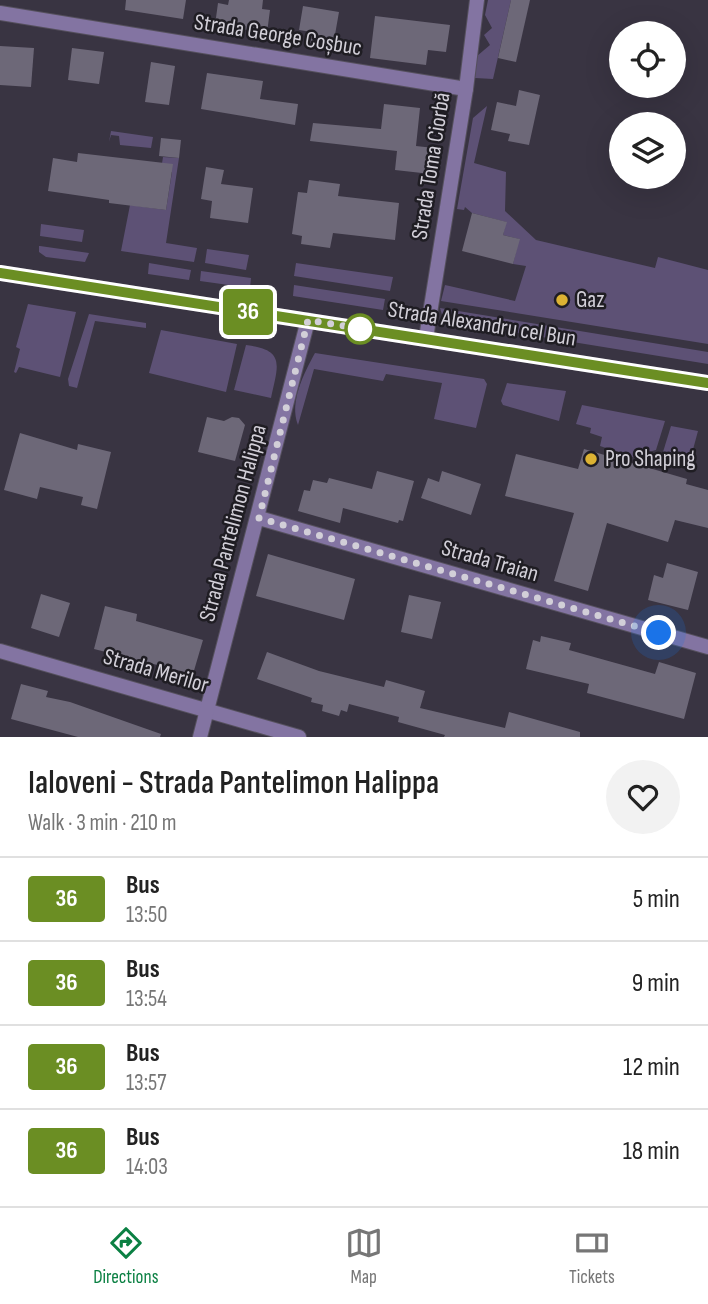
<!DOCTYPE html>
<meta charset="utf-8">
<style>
body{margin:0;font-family:"Sofia Sans Condensed",sans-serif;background:#f2f2f2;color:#222;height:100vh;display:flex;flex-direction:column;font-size:26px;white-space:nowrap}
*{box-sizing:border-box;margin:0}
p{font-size:23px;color:#767676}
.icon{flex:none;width:38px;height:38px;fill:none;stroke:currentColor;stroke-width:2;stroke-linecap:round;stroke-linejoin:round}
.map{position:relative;height:737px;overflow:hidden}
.drawer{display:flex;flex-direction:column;background:#fff;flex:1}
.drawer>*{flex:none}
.badge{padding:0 14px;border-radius:5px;font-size:24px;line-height:46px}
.buttons{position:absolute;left:609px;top:21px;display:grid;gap:14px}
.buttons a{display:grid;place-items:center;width:77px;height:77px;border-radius:50%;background:#fff;box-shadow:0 7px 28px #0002;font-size:35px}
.you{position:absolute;width:35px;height:35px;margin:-18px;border:5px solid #fff;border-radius:50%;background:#1a73e8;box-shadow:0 0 0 10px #1a73e833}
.map>.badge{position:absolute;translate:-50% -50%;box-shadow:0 0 0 4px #fff}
.round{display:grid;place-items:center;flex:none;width:74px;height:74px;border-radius:37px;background:#f2f2f2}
.headline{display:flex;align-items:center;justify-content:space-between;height:119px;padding:0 28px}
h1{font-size:33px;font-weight:600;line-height:52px}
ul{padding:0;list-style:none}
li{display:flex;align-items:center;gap:21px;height:84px;padding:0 28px;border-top:2px solid #e0e0e0}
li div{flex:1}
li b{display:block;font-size:26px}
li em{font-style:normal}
li .badge{min-width:77px;font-weight:700;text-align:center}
.menu{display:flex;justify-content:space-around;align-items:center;height:98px;border-top:2px solid #e0e0e0;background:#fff;font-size:19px;color:#767676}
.menu a{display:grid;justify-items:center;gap:4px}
.menu .on{color:#0b8043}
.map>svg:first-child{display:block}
.green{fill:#5d5175}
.building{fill:#6d6878}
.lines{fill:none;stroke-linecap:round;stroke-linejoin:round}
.street-casing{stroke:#55505d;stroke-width:16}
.secondary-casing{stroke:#55505d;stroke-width:16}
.street{stroke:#8374a2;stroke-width:14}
.secondary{stroke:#af96df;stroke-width:14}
.line-casing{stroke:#fff;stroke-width:16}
.line{stroke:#6b8e23;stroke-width:10}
.walk{stroke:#d2cfd8;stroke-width:7;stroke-dasharray:0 12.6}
.poi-dot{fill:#dcb233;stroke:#1f1d23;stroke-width:2.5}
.stop-dot{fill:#fff;stroke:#6b8e23;stroke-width:3.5}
.labels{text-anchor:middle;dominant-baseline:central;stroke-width:5;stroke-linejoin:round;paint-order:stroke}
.street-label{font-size:23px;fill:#d2cfd8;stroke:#1f1d23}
.poi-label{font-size:23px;fill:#d2cfd8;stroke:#1f1d23;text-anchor:start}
</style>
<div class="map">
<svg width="708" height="737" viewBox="0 0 708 737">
<rect width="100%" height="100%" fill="#393442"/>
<g class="green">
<polygon points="488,0 511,0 493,79 475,78 477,56 490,45 484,35 492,28 485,15"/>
<polygon points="487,106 474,163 506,172 505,211 536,240 655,268 658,257 708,270 708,344 441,301 445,285 515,301 526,266 513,264 519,239 503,235 506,222 472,213 465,207 464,210 457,209 473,118"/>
<polygon points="111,131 153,137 151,148 120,145 119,136 111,135 109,142"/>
<polygon points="163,157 179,158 166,243 197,248 194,262 121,251 130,205 166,210 172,172 161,170"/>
<polygon points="41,224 84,230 82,242 40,236"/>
<polygon points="39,246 40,246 89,253 85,262 46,257 39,252"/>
<polygon points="207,249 249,255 246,270 205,263"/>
<polygon points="149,263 191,270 189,280 148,274"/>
<polygon points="296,263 393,277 390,291 294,276"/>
<polygon points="201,271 251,278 250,288 200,281"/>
<polygon points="294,285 385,299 383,310 293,296"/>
<polygon points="28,304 76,312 60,377 19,367 16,373 14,372 20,349 16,347"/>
<polygon points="440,308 708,352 708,364 450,322 443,318"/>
<polygon points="89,314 146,323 146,328 95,321 77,388 69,386 68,379"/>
<polygon points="161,330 237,344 226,392 149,373"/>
<path d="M246,345C286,350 278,365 271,398L234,390Z"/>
<path d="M315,353L484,379L487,384L476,428L434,419L442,383L386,374L383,381L314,369L298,425C289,402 304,373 315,353Z"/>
<polygon points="507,383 566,391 559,421 503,405 501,401"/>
<polygon points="582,405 665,421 656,450 641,454 639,459 600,446 602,437 590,433 591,428 576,424"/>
<polygon points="671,426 698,431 688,468 675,464 663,452"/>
</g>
<g class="building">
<polygon points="126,0 186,0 183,19 125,10"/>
<polygon points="229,0 263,0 262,9 270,10 267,33 215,25 218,3 228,5"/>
<polygon points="511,0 530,0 516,62 498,58"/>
<polygon points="303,6 339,12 333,46 310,43 312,32 299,30"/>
<polygon points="375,16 450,25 446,52 428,50 426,65 370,58"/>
<polygon points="0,46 34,48 31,87 0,85"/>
<polygon points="72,48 104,52 99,84 68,80"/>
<polygon points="151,62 175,66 169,105 145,102"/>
<polygon points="207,73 263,81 260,99 298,104 295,125 201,109"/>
<polygon points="519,90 540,95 529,145 508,141 510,134 491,130 497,102 516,106"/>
<polygon points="384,104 420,108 416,146 434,148 431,174 395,170 397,151 310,141 313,123 381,129"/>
<polygon points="161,138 181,140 179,158 159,156"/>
<polygon points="78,153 173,164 166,210 109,203 109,200 48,191 53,158 77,162"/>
<polygon points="206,167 224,170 221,184 253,188 248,223 210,218 212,201 201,199"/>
<polygon points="309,180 340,184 338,196 399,203 395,240 333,233 330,248 301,244 302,236 292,234 298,192 307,193"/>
<polygon points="472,213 507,222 503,235 520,239 513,264 462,251"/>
<polygon points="207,417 224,421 232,417 239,418 245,425 235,461 198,452"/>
<polygon points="20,433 77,450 78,444 111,452 97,509 81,505 83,497 40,487 37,499 4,490"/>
<polygon points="584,449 687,479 686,484 708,490 708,528 675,520 668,542 607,523 588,591 554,581 574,513 505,496 516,454 578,469"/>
<polygon points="377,471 414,481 403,521 399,520 398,523 343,508 340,523 298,511 304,490 310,491 313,480 327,483 329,478 372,489"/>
<polygon points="442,471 481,484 471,515 421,498 428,478 439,482"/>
<polygon points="268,554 355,579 344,620 256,596"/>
<polygon points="667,563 698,572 688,610 648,600 654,575 663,578"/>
<polygon points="41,594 70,603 59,637 31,628"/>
<polygon points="409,595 441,602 432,639 401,632"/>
<polygon points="105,606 137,614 136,621 203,640 193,674 94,649"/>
<polygon points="541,636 571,643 569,650 655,674 659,662 696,673 684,719 587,693 589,684 526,669 533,640 540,642"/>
<polygon points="267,652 319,671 384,687 386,680 425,691 420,708 505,728 509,712 580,732 580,737 444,737 445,735 398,722 399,717 349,704 347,712 341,710 339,716 322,711 323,705 311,702 312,698 257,679"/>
<polygon points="21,684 48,691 46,697 70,702 161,734 160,737 78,737 11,719"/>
</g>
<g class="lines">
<defs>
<g id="street">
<polyline points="0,13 466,89"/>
<polyline points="426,338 466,89 477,0"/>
<polyline points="259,518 708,647"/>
<polyline points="0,651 299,737"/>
<polyline points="200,737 308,320"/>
</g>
<polyline id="secondary" points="0,273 708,383"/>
</defs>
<use href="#street" class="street-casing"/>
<use href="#secondary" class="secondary-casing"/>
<use href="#street" class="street"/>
<use href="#secondary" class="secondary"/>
</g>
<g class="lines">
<defs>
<polyline id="line" points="0,273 708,383"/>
</defs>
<use href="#line" class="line-casing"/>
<use href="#line" class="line"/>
<polyline class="walk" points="360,329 364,329 308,320 259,518 659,633"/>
</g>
<g class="poi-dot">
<circle cx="562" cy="300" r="7"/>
<circle cx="591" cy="459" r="7"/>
</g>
<circle class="stop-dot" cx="360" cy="329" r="14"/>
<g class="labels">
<g class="street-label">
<text transform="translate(278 35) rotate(9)">Strada George Coșbuc</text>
<text transform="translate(431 166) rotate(-81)">Strada Toma Ciorbă</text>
<text transform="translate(482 324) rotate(9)">Strada Alexandru cel Bun</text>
<text transform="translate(233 523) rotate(-75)">Strada Pantelimon Halippa</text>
<text transform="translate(490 561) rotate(16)">Strada Traian</text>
<text transform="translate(156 671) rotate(16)">Strada Merilor</text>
</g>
<g class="poi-label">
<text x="576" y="300">Gaz</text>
<text x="605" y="459">Pro Shaping</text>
</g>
</g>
</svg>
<div class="buttons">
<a><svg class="icon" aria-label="locate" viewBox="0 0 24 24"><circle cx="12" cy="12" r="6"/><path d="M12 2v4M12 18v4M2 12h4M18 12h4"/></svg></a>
<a><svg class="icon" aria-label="layers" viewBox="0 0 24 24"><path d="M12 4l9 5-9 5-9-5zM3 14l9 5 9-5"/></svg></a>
</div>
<div class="you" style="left:659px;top:633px"></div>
<b class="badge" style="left:248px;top:312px;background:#6b8e23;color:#fff">36</b>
</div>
<section class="drawer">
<div class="headline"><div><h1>Ialoveni - Strada Pantelimon Halippa</h1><p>Walk · 3 min · 210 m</p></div><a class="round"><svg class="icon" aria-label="heart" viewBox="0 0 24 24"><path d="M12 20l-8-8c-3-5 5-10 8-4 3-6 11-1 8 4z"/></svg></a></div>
<ul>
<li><span class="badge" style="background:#6b8e23;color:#fff">36</span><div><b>Bus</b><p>13:50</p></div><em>5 min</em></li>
<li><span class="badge" style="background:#6b8e23;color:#fff">36</span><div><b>Bus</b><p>13:54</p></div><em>9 min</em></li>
<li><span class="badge" style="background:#6b8e23;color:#fff">36</span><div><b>Bus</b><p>13:57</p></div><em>12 min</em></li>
<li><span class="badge" style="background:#6b8e23;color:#fff">36</span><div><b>Bus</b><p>14:03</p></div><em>18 min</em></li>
</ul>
</section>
<nav class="menu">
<a class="on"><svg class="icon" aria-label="directions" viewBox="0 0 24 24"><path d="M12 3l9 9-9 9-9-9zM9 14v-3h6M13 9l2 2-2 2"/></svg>Directions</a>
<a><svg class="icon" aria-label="map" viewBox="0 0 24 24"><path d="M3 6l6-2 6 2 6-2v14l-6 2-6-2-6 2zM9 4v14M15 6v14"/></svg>Map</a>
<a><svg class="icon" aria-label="tickets" viewBox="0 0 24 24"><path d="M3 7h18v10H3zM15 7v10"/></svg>Tickets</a>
</nav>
